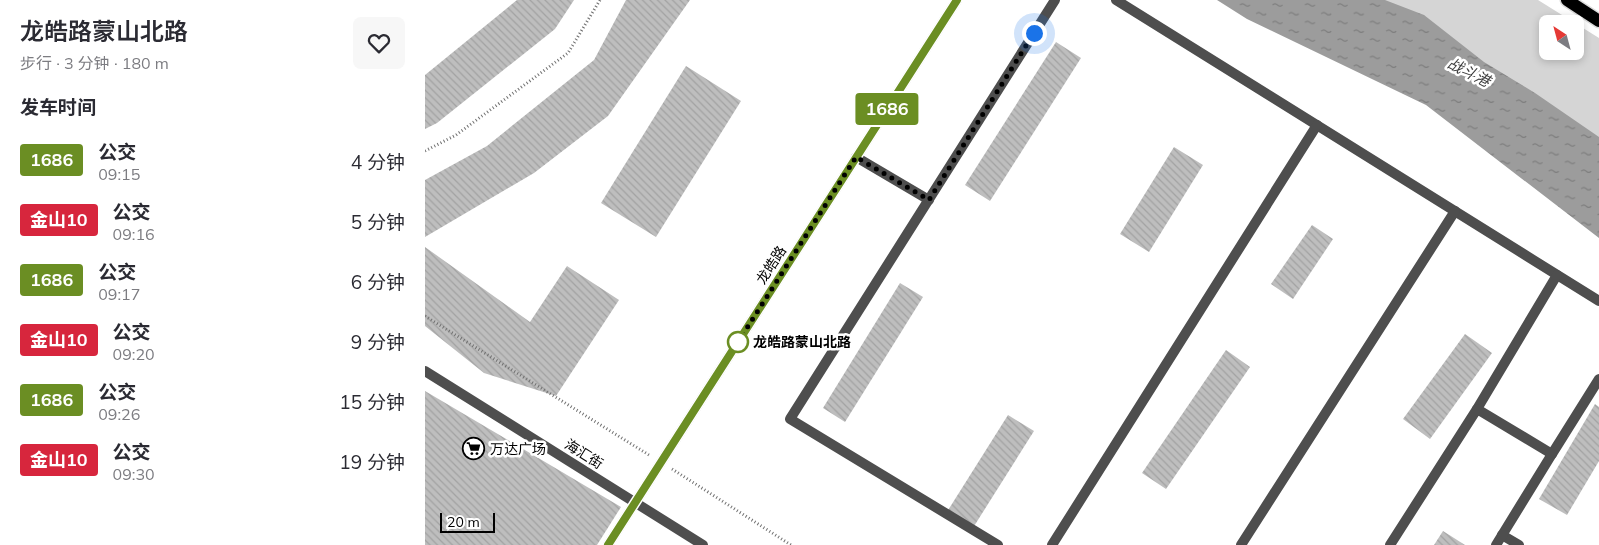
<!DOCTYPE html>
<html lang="zh">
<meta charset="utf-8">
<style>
body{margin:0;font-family:Mulish,"Noto Sans SC",sans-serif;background:#f7f7f7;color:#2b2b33;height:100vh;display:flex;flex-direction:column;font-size:19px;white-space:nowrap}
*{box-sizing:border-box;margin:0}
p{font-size:16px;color:#7c7c81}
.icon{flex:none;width:28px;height:28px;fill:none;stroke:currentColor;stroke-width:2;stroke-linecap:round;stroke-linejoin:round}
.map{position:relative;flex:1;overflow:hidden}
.drawer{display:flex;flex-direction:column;background:#fff;width:425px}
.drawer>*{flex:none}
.badge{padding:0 10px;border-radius:4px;font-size:18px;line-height:32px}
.needle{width:32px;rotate:324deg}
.controls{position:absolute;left:1114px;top:15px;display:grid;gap:10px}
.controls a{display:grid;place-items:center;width:45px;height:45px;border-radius:8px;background:#fff;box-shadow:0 2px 8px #0003;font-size:25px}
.scale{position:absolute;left:15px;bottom:12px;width:55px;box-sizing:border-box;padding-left:5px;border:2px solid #000;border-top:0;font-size:14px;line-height:18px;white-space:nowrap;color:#000;-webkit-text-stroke:4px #fff;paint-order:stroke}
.you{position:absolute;width:25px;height:25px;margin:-12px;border:4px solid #fff;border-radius:50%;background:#1a73e8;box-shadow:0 0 0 8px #1a73e833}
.map>.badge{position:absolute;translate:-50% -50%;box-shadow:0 0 0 2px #fff}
h2{padding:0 20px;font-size:19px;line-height:45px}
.round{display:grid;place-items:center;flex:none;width:52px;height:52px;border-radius:8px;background:#f7f7f7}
.overview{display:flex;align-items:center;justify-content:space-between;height:85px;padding:0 20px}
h1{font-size:24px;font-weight:600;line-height:38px}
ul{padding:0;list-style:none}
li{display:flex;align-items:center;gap:15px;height:60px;padding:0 20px}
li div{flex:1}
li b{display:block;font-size:19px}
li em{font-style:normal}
li .badge{min-width:55px;font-weight:700;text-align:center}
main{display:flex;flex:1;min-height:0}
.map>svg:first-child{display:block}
.grass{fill:#d5d5d5;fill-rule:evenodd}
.water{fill:url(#water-ripples)}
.building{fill:url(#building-back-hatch)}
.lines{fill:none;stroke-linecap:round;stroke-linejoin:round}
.primary-casing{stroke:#dbdbdb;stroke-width:15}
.path{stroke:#707070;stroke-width:3;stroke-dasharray:1 2.5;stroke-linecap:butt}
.minor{stroke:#4e4e4e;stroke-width:10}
.tertiary{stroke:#4e4e4e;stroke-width:10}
.primary{stroke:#000;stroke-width:12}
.line-casing{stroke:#fff;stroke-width:11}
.line{stroke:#6b8e23;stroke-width:8}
.walk{stroke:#000;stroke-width:5;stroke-dasharray:0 9}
.stop-dot{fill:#fff;stroke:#6b8e23;stroke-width:2.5}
.labels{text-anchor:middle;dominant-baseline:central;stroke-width:5;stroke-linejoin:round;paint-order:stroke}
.street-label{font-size:14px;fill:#000;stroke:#fff}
.stop-label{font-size:14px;font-weight:bold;fill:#000;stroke:#fff;text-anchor:start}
.poi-label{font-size:14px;fill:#000;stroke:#fff;text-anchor:start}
.water-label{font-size:15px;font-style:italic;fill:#3d3d3d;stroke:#fff}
</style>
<main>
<section class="drawer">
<div class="overview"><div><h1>龙皓路蒙山北路</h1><p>步行 · 3 分钟 · 180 m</p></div><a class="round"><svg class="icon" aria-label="heart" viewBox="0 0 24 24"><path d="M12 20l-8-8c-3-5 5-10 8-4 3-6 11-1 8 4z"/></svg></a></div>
<h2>发车时间</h2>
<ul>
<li><span class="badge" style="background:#6b8e23;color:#fff">1686</span><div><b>公交</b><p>09:15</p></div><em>4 分钟</em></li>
<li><span class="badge" style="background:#d7263d;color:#fff">金山10</span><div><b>公交</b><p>09:16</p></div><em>5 分钟</em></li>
<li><span class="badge" style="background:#6b8e23;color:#fff">1686</span><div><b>公交</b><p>09:17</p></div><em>6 分钟</em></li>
<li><span class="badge" style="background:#d7263d;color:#fff">金山10</span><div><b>公交</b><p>09:20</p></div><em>9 分钟</em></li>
<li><span class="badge" style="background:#6b8e23;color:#fff">1686</span><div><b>公交</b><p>09:26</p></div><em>15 分钟</em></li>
<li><span class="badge" style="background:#d7263d;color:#fff">金山10</span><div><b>公交</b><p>09:30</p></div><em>19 分钟</em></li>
</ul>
</section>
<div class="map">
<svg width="1174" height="545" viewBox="0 0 1174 545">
<defs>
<pattern id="water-ripples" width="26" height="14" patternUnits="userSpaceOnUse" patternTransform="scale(1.25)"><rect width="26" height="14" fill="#9c9c9c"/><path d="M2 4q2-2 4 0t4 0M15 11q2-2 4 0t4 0" fill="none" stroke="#7d7d7d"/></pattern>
<pattern id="building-back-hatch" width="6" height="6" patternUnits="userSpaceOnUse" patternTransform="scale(1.25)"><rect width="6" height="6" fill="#bebebe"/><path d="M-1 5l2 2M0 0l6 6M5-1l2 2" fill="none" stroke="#a2a2a2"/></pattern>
</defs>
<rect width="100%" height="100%" fill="#fff"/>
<path class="grass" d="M943,0H1113L1174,38V146ZM1122,24H1150V51H1122Z"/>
<polygon class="water" points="792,0 960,0 999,15 1059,62 1110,93 1174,137 1174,238 1001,105 822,19"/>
<g class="building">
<polygon points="92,0 149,0 130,29 12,123 0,129 0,75"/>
<polygon points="201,0 265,0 183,116 109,173 0,237 0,180 62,146 169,60"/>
<polygon points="631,42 656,58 565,201 540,185"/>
<polygon points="261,66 316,101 231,237 176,203"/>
<polygon points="749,147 778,165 724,252 695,234"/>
<polygon points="887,225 908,239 868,299 846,284"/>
<polygon points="0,247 105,322 142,266 194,300 131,396 59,373 0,326"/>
<polygon points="475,283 498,297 420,422 398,408"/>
<polygon points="1040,334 1067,353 1005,439 978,419"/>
<polygon points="801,350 825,367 741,489 717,473"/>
<polygon points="0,391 196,507 172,545 0,545"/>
<polygon points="1170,404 1174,407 1174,461 1142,515 1114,499"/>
<polygon points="583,415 609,431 546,531 520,515"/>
<polygon points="1018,531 1040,545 1009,545"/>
</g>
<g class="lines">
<defs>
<polyline id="primary" points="1142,0 1174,21"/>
</defs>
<use href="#primary" class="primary-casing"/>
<g class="path">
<polyline points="0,151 31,135 143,53 175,0"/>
<polyline points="0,316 224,455"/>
<polyline points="247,469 366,545"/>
</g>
<g class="minor">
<polyline points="691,0 1174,301"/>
<polyline points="431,157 504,200"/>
<polyline points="1052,409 1132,275"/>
<polyline points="1127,454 1174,379"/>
<polyline points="1077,535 1094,545"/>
<polyline points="573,545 365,419 630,0"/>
<polyline points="627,545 892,125"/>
<polyline points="816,545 1030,211"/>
<polyline points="965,545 1052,409 1127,454 1071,545"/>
</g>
<g class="tertiary">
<polyline points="0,371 278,545"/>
<polyline points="183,545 532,0"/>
</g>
<use href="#primary" class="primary"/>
</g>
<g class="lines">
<defs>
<polyline id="line" points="183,545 532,0"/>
</defs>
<use href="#line" class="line-casing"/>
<use href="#line" class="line"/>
<polyline class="walk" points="313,342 431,157 504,200 609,33"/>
</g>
<defs>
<symbol id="supermarket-ring" viewBox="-11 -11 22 22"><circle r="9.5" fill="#fff" stroke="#000" stroke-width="1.5"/><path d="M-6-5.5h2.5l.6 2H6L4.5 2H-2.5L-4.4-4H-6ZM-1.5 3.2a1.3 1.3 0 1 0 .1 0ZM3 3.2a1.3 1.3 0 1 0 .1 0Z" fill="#000"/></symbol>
</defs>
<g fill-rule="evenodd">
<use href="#supermarket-ring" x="36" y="436" width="25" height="25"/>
</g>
<circle class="stop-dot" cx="313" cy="342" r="10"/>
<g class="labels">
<g class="street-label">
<text transform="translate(346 265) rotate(-57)">龙皓路</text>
<text transform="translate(159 454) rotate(32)">海汇街</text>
</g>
<g class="stop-label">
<text x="328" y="342">龙皓路蒙山北路</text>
</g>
<g class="poi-label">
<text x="65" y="449">万达广场</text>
</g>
<g class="water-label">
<text transform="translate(1044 72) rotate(27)">战斗港</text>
</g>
</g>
</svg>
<div class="controls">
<a><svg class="needle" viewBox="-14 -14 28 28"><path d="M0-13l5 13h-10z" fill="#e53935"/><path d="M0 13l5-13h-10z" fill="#7c7c81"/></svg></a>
</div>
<div class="scale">20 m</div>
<div class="you" style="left:609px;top:33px"></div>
<b class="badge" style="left:462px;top:109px;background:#6b8e23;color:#fff">1686</b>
</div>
</main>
